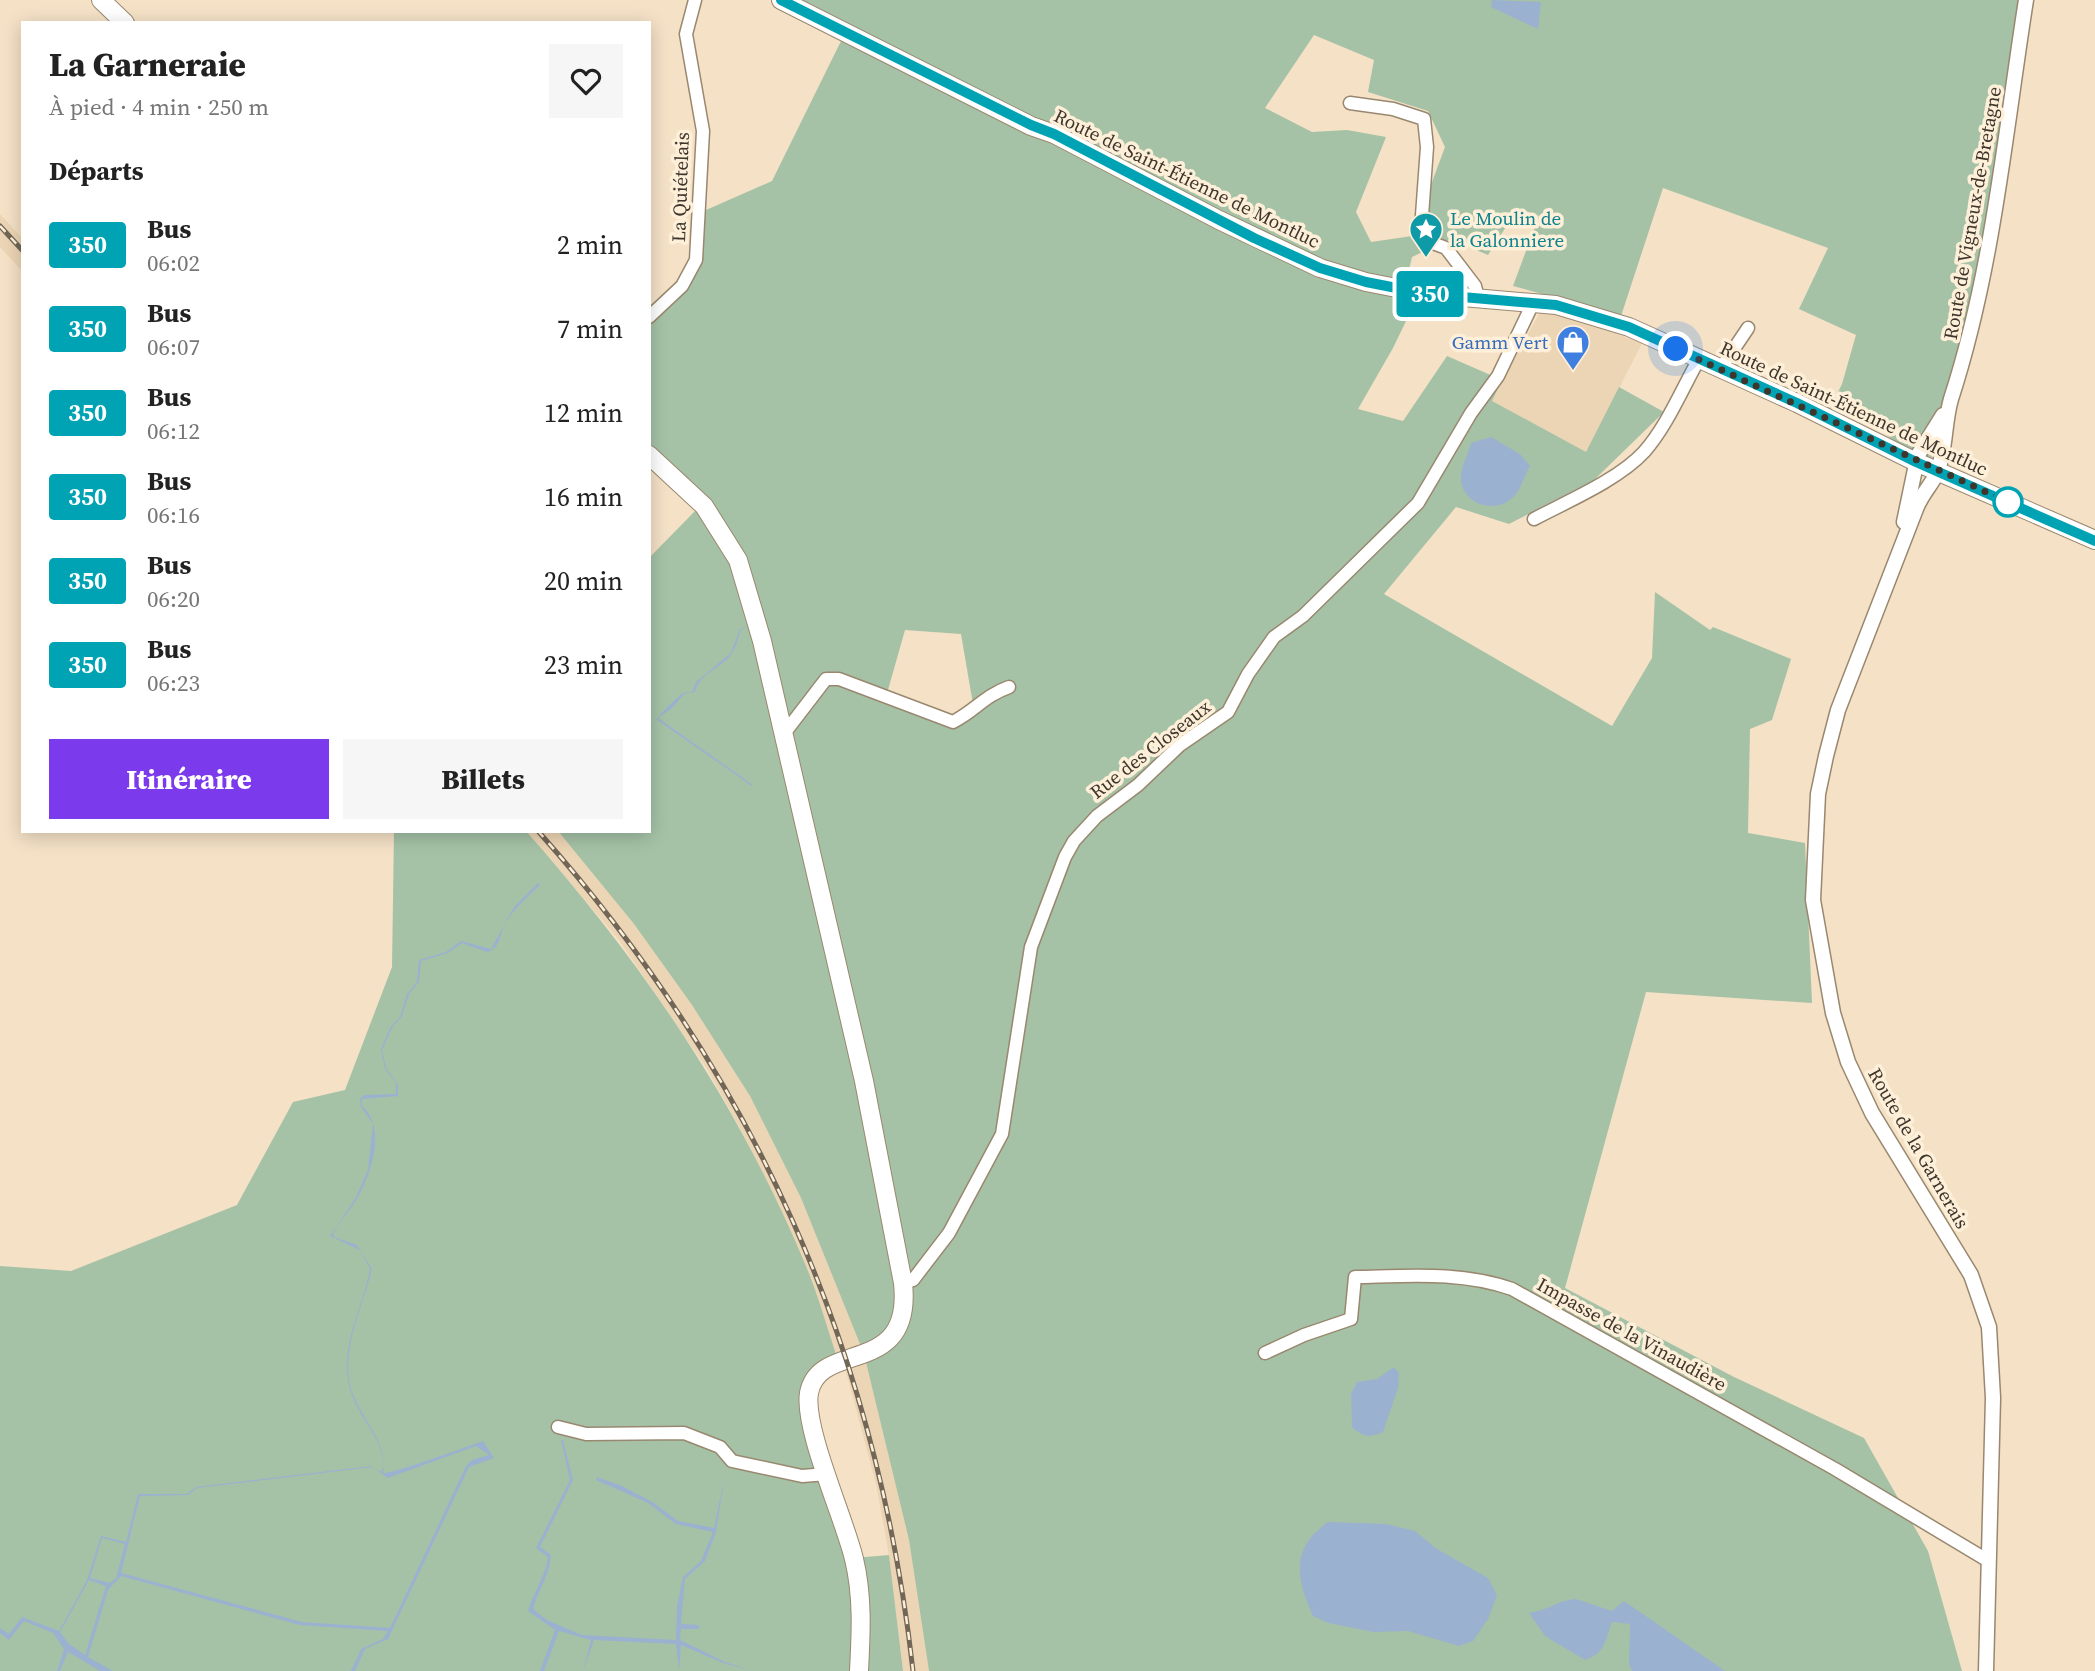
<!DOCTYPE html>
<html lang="fr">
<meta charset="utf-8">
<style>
body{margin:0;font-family:"Source Serif 4",serif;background:#f6f6f6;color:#222;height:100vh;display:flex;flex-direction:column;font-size:26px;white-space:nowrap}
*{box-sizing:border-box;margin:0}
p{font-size:23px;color:#767676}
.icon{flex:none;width:38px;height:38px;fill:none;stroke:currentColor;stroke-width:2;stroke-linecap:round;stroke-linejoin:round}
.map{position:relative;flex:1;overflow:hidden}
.drawer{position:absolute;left:21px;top:21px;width:630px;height:812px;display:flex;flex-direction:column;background:#fff;border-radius:0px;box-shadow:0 4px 18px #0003}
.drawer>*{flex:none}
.badge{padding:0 14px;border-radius:5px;font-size:24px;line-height:46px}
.you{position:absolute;width:35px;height:35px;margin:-18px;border:5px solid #fff;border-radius:50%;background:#1a73e8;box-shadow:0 0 0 10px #1a73e833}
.map>.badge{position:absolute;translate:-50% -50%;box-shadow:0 0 0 4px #fff}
h2{padding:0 28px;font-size:26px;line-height:63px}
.round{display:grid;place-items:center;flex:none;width:74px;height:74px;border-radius:0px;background:#f6f6f6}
.headline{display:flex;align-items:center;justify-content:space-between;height:119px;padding:0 28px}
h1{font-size:33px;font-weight:800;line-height:52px}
.action{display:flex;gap:14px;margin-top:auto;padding:14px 28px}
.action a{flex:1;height:80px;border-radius:0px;background:#7c3aed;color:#fff;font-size:28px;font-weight:800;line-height:80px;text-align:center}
.action a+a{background:#f6f6f6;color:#222}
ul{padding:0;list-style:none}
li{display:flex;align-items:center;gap:21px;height:84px;padding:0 28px}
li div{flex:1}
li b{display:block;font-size:26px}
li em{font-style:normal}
li .badge{min-width:77px;font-weight:700;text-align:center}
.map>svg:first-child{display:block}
.built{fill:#ecd5b4}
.green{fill:#a5c2a6;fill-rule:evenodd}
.water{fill:#9bb1d0;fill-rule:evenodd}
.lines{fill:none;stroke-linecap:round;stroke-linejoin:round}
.minor-casing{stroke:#99886f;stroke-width:15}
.tertiary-casing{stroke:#99886f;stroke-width:17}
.secondary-casing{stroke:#99886f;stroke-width:20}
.minor{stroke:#fff;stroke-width:12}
.tertiary{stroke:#fff;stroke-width:14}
.secondary{stroke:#fff;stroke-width:18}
.rail-casing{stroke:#716657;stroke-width:5}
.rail{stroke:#feefd9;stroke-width:2.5;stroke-dasharray:8;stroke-linecap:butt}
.line-casing{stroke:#fff;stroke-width:16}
.line{stroke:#00a3b4;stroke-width:10}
.walk{stroke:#3e362c;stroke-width:7;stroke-dasharray:0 12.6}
.stop-dot{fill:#fff;stroke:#00a3b4;stroke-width:3.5}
.labels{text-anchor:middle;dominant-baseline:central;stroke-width:7;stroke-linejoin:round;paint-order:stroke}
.street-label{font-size:19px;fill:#3e362c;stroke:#feefd9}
.culture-label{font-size:19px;fill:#0d838f;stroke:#feefd9;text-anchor:start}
.shop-label{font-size:19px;fill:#366cbe;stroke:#feefd9;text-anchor:end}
</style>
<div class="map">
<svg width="2095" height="1671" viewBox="0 0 2095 1671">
<rect width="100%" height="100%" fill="#f4e1c6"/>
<g class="built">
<polygon points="0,214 23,239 23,272 0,247"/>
<polygon points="1554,311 1642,343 1586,453 1491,401 1539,314"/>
<polygon points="526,831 558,831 634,924 692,1005 750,1096 801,1198 862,1349 837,1357 807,1268 742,1132 707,1069 618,939"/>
<polygon points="866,1361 909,1540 929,1671 903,1671 889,1555 876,1484 845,1368"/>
</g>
<g class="green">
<path d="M793,0H2031L2002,162L1943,434L1927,467L1878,428L1830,409L1842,384L1856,335L1799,309L1828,248L1663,188L1621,316L1513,286L1539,216L1518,208L1488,255L1450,239L1412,257L1406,282L1423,286L1393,348L1358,409L1403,421L1447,356L1502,380L1492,401L1586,452L1619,387L1664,412L1593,481L1509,524L1456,507L1384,594L1612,726L1652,658L1655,592L1710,630L1713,627L1791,659L1772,720L1750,729L1748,833L1805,843L1812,1003L1646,992L1565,1288L1734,1377L1864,1438L1928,1551L1962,1671H929L909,1540L864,1354L801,1198L750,1096L692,1005L634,924L558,831H649V558L699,507L649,462V317L696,260L697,214L772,181L843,37ZM1314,35L1374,60L1368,92L1428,111L1445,147L1412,236L1371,242L1356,212L1386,137L1347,130L1312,132L1265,108ZM1222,222L1276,236L1272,247L1315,276ZM905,630L961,634L974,710L953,722L886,697Z"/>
<path d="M394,831H526C645,966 736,1100 806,1266C818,1295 827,1327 837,1357L809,1393L854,1558L889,1555L903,1671H0V1266L71,1271L237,1205L293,1102L345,1090L392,967Z"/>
</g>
<g class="water">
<polygon points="1492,0 1541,2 1538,29 1491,7"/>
<path d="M1491,437L1520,454L1530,466C1524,475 1522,488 1515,495C1499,515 1463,506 1461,480C1460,466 1468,456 1471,443Z"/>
<path d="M747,626L741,630C738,639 736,648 730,656C718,670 700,673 695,692L684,694L672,708L658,718L753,785L752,786L656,719L649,732C652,721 674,700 683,693L692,692L696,682L731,653L740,629Z"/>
<path d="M538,883L540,885C527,897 514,909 505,924C499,935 501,948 487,952L462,943L448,953L421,961L419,982L409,994L402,1016L392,1028L382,1050L386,1068L398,1085V1096L362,1099V1106C388,1128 370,1178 355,1202C348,1213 339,1222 333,1233L334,1237L357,1245L372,1269C363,1306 344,1341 349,1380C354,1414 390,1440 383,1473C390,1475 469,1446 483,1441L494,1458L469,1467L388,1639L365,1649L355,1671H351L361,1649L383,1639L388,1631L300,1625L121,1576L108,1590L88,1657L113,1671H100L68,1652L60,1671H57L64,1649L53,1633L24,1621L9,1640L0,1633V1628L9,1634L22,1617L59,1631L87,1580L101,1536L126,1542L138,1494H187L196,1487L371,1466L380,1472L384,1467C384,1441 360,1419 352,1395C336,1352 362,1311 370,1269L360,1250L330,1236L355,1199L368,1170L373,1124L361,1107L360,1099L364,1095L396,1094V1083L385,1069L381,1049L390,1028L400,1017L407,994L417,982L419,960L446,952L461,941L491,949L514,907ZM476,1446L489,1455L472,1460L466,1466L390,1628L302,1622L121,1573L140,1496L188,1495L197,1488L372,1467L388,1478ZM102,1538L125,1544L116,1578L110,1583L90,1578ZM89,1580L106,1586L85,1655L68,1643L60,1632Z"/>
<path d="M1394,1367L1399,1373L1398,1388L1383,1432C1370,1438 1362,1437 1352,1427L1351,1394L1357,1382L1377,1379Z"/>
<path d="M561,1440H563L573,1480L540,1547L551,1555C550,1575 538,1590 533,1609L547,1620L582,1635L676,1640L677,1606L683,1577L701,1561L713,1532L676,1524L648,1503L596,1480L597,1477L622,1486L654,1503L678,1521L714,1528L724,1480L716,1532L705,1561L685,1579L681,1624L699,1625V1629H681L680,1640L725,1662L753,1671L723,1663L681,1645L679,1671L676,1644L594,1640L583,1671L591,1640L559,1631L544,1671H540L555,1630L528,1611C533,1594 547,1572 548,1557L536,1548L570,1480Z"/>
<path d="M1328,1522L1386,1524L1415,1531L1437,1549L1488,1578L1497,1595L1488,1619L1473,1641L1459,1646L1408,1631L1374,1632L1328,1623L1313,1616C1296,1579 1290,1548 1328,1522Z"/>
<path d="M1576,1599L1612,1611L1624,1601L1725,1671H1632L1629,1664L1630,1624L1612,1622C1605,1640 1606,1653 1585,1660L1545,1636L1529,1613C1547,1611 1558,1600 1576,1599Z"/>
</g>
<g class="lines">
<defs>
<g id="minor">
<polyline points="1350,103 1393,109 1424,119 1427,147 1421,229 1430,242 1446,248 1475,286 1478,298"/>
<polyline points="649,317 682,286 696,260 703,131 686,34 695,0"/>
<polyline points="1721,368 1748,328"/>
<path d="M1534,519C1568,501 1618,480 1644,452C1667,426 1682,389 1699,359"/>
<path d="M783,735L826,679H839L953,722C976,710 984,696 1009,687"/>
<polyline points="903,1283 913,1280 949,1233 1002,1134 1031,947 1065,857 1074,841 1097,816 1138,785 1180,745 1228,712 1248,674 1274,637 1303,616 1418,503 1471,413 1498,376 1534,301"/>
<path d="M1265,1353L1304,1335L1351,1319L1355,1277C1408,1276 1461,1271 1512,1289L1835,1469L1987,1560"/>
<polyline points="558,1427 586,1434 684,1433 720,1447 732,1461 802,1476 827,1474"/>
</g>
<g id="tertiary">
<polyline points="1904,522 1918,455 1943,415"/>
<path d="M1986,1671L1993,1398L1989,1327L1971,1275L1872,1113L1848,1062L1833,1013L1813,900L1818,794L1826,756L1838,710L1916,509C1921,495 1932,484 1937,473C1946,450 1944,423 1951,399C1993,270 2005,133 2026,0"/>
</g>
<g id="secondary">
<polyline points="101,0 125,23"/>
<polyline points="781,0 1031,126 1054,134 1219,220 1320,268 1366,282 1427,294 1556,305 1629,327 1797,403 1916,462 2095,540"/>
<path d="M649,455L704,506L738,560L762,641L864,1081L903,1283C913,1379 819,1339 809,1393C803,1428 845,1520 854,1559C863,1596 861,1633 859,1671"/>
</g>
</defs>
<use href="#minor" class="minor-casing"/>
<use href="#tertiary" class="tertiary-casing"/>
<use href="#secondary" class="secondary-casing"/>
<use href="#minor" class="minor"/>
<use href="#tertiary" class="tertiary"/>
<use href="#secondary" class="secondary"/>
<defs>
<g id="rail">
<polyline points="0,226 23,251"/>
<path d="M538,831C753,1073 877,1349 913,1671"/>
</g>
</defs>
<use href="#rail" class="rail-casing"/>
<use href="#rail" class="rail"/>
</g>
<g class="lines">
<defs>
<polyline id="line" points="781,0 1031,125 1054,134 1254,238 1320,268 1366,282 1427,294 1556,305 1629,327 1797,403 1916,462 2095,541"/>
</defs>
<use href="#line" class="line-casing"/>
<use href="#line" class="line"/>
<polyline class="walk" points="1676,349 2008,502"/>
</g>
<defs>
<symbol id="sight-pin" viewBox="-11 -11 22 30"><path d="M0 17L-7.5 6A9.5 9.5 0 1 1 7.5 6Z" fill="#0f9aa8" stroke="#feefd9"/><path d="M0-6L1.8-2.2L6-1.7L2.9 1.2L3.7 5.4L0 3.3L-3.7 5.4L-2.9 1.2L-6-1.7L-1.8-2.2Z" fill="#fff"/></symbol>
<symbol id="shop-pin" viewBox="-11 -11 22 30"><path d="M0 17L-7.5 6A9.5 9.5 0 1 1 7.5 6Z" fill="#3f7fe0" stroke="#feefd9"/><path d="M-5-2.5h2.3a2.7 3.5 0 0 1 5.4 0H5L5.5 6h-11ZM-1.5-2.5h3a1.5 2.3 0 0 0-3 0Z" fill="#fff"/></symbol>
</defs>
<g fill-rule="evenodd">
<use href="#sight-pin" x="1407" y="210" width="38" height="52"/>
<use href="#shop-pin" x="1554" y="323" width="38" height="52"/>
</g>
<circle class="stop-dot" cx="2008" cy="502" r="14"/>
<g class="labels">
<g class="street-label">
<text transform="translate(1187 178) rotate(26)">Route de Saint-Étienne de Montluc</text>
<text transform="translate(680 187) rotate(-88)">La Quiételais</text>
<text transform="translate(1972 213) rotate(-80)">Route de Vigneux-de-Bretagne</text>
<text transform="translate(1854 408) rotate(25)">Route de Saint-Étienne de Montluc</text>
<text transform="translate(1150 749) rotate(-38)">Rue des Closeaux</text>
<text transform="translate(1919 1148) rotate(60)">Route de la Garnerais</text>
<text transform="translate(1632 1334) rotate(29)">Impasse de la Vinaudière</text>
</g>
<g class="culture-label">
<text x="1450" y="218">Le Moulin de<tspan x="1450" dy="22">la Galonniere</tspan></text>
</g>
<g class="shop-label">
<text x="1548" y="342">Gamm Vert</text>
</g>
</g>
</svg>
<div class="you" style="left:1676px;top:349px"></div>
<b class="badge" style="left:1430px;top:294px;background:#00a3b4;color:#fff">350</b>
<section class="drawer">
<div class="headline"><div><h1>La Garneraie</h1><p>À pied · 4 min · 250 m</p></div><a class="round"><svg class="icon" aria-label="heart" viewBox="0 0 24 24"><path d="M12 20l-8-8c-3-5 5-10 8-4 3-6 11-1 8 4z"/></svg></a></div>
<h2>Départs</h2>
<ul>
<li><span class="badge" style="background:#00a3b4;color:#fff">350</span><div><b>Bus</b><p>06:02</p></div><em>2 min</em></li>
<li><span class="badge" style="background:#00a3b4;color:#fff">350</span><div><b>Bus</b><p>06:07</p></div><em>7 min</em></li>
<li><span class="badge" style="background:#00a3b4;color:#fff">350</span><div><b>Bus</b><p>06:12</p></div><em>12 min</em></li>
<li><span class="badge" style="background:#00a3b4;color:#fff">350</span><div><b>Bus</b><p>06:16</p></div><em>16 min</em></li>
<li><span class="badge" style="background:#00a3b4;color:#fff">350</span><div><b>Bus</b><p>06:20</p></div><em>20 min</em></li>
<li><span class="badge" style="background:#00a3b4;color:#fff">350</span><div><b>Bus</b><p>06:23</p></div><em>23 min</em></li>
</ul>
<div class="action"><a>Itinéraire</a><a>Billets</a></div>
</section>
</div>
